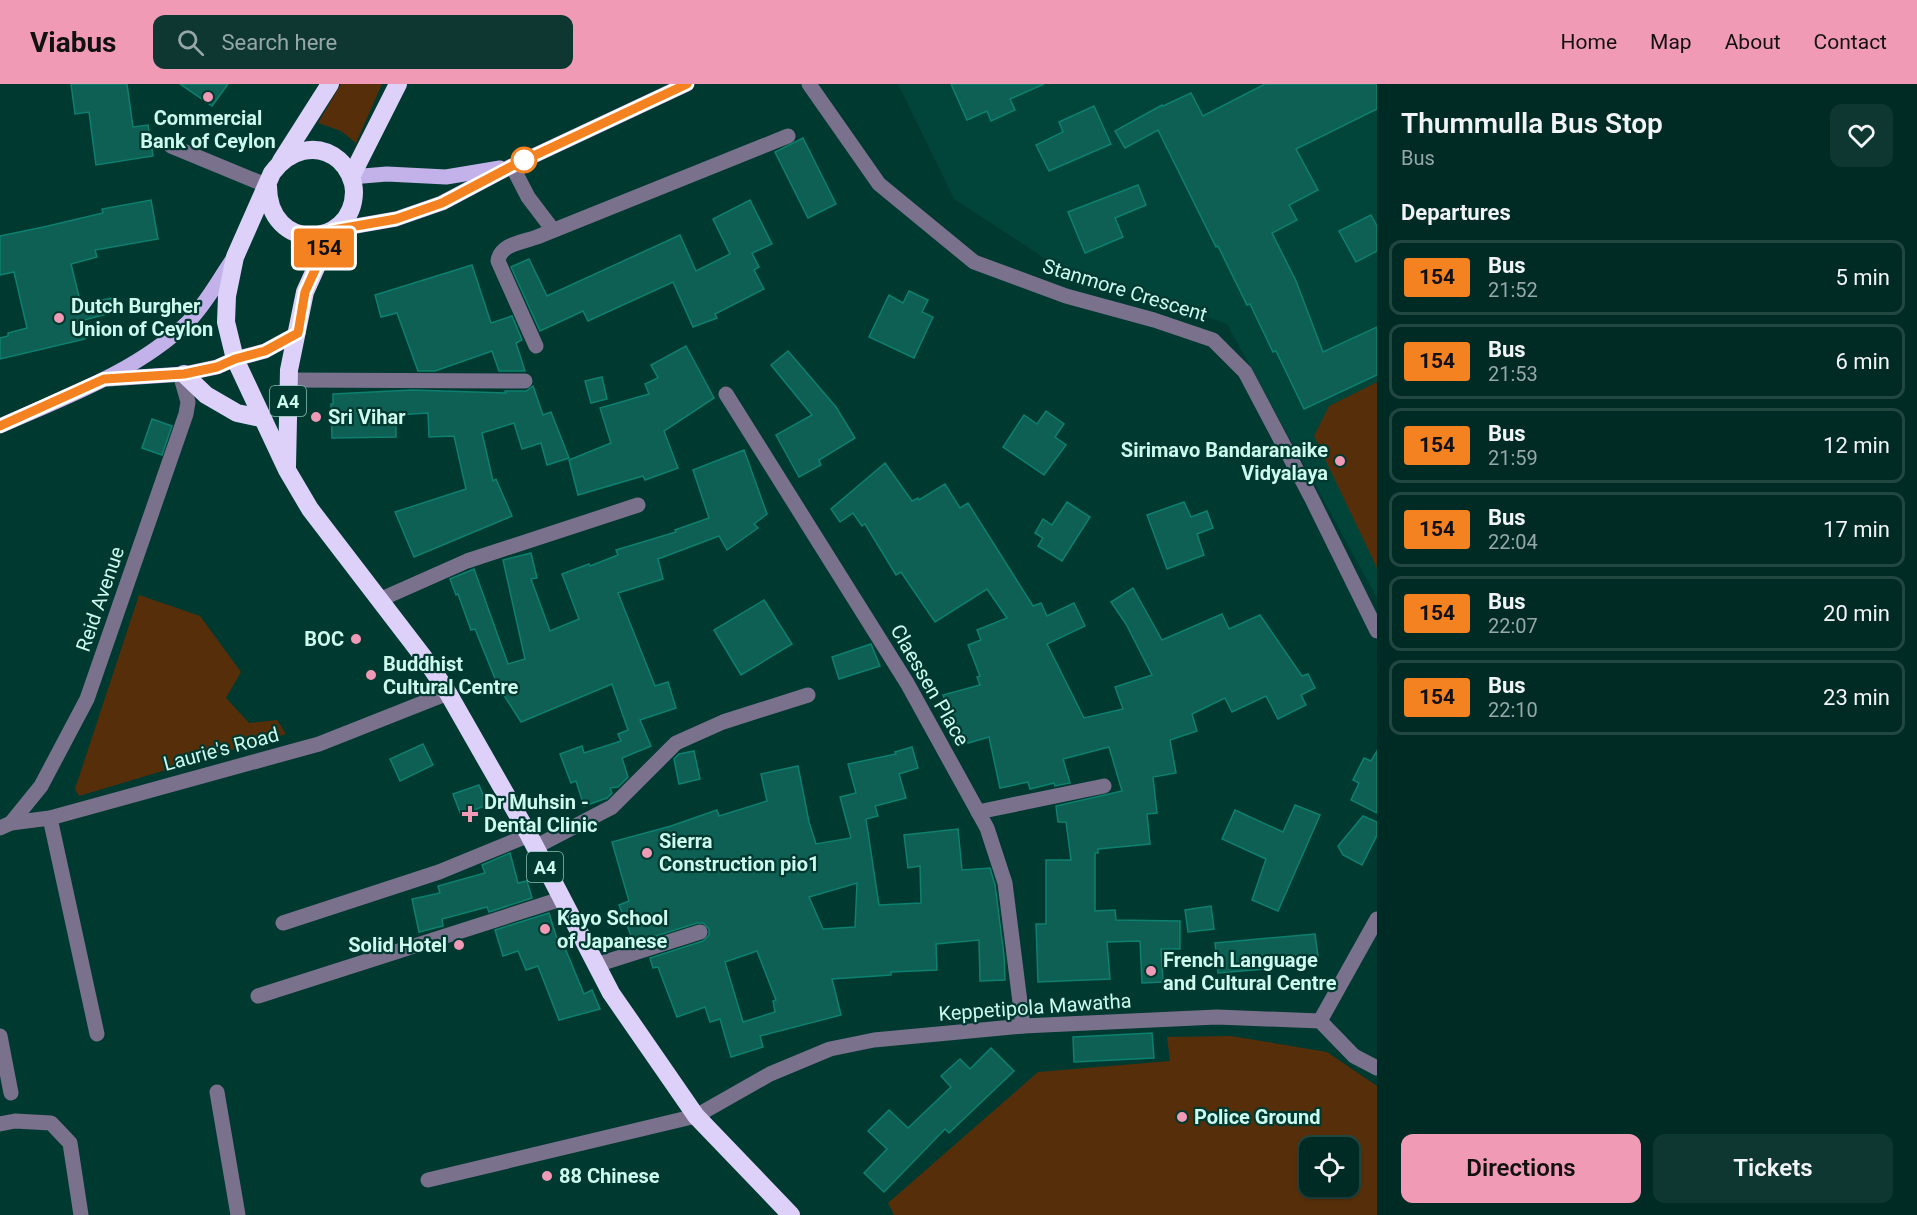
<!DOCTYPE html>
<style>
body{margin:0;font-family:Roboto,sans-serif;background:#0e3731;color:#f1f3f6;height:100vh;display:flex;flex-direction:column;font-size:22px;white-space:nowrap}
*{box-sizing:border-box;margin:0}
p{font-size:20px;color:#95a7a6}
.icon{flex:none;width:33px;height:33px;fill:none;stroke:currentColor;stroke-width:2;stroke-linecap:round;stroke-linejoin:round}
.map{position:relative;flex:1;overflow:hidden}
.sheet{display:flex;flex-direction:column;background:#002b24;width:540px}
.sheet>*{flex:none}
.badge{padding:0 12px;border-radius:4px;font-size:21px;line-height:39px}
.tools{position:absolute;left:1299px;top:1053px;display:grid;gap:12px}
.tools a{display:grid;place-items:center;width:60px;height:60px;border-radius:12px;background:#002b24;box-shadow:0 2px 4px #0004,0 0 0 2px #224741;font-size:30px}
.map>.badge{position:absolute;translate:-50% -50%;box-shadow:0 0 0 3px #fff}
h2{padding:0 24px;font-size:22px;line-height:54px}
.round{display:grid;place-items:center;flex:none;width:63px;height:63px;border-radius:12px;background:#0e3731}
.summary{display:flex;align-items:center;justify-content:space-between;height:102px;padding:0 24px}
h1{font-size:28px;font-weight:600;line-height:45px}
.primary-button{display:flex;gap:12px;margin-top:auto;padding:12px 24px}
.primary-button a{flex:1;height:69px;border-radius:12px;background:#f09ab6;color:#111;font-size:24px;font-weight:600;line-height:69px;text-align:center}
.primary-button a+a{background:#0e3731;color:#f1f3f6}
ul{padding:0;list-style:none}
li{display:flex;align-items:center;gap:18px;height:75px;margin:0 12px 9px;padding:0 12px;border:3px solid #224741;border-radius:12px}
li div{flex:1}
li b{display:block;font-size:22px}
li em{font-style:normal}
li .badge{min-width:66px;font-weight:700;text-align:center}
header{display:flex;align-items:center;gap:36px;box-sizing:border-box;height:84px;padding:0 30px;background:#f09ab6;color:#111}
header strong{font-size:28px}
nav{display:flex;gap:33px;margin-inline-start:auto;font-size:21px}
.search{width:420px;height:54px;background:#0e3731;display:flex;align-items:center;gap:15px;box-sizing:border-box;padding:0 21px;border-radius:12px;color:#95a7a6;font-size:22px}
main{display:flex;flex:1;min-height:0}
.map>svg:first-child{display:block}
.built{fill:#00443a}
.green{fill:#562f0a;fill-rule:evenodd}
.building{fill:#0e6054;stroke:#0e806f;stroke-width:1.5;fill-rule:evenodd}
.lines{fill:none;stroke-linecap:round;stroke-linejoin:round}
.minor{stroke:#7a718d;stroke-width:15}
.major{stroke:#c3b2ea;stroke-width:15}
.highway{stroke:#ddd1fa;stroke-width:18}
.line-casing{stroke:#fff;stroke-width:14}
.line{stroke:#f58220;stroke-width:9}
.poi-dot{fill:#f09ab6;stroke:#003930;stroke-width:2}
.stop-dot{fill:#fff;stroke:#f58220;stroke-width:3}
.labels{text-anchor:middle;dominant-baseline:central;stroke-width:4.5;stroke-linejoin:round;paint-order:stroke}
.shield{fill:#003930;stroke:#90bfb5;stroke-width:1.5}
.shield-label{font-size:18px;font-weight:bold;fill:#cdf9ee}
.poi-label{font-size:20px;font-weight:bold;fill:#cdf9ee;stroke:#003930;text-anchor:start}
.street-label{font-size:20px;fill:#cdf9ee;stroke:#003930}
</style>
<header>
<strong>Viabus</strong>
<div class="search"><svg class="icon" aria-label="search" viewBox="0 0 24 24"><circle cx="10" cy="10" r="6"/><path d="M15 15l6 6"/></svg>Search here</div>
<nav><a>Home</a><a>Map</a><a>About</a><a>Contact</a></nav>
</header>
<main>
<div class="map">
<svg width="1377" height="1131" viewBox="0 0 1377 1131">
<rect width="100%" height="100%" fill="#003930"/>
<polygon class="built" points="898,0 1377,0 1377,514 1227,240 1058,183 954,115"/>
<g class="green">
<polygon points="341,0 382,0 356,59 341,47 318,39"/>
<polygon points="1377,298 1377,484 1314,352 1329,322"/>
<polygon points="139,511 200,532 241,588 226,614 249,639 277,636 286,650 79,712 75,705"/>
<path d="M1231,952L1327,968L1377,1002V1131H894L888,1119L1038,988L1170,977L1167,953ZM1310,1064H1348V1102H1310Z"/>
</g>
<g class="building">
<polygon points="71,0 127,0 133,43 148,41 153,72 96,81 89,28 75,30"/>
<polygon points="180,0 228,0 212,22"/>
<polygon points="951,0 1044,0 1010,15 1015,26 991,37 987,27 967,36"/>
<polygon points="1265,0 1377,0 1377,25 1296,65 1318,106 1289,121 1297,136 1272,149 1296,197 1323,268 1377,243 1377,291 1304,325 1276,267 1273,268 1250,220 1247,221 1218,162 1216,163 1158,46 1125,64 1115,47 1162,21 1163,22 1191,9 1203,32"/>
<polygon points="1094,22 1111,60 1049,87 1036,61 1063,48 1059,38"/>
<polygon points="803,54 836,120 808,134 775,68"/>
<polygon points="1138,101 1146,121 1115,134 1123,153 1085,169 1068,128"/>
<polygon points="151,116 158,155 95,166 97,173 71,180 81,221 112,214 115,228 80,237 85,255 0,275 0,254 8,252 8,249 27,244 14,188 0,191 0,152 48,142 103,129 102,125"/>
<polygon points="750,116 772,160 752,169 759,183 754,186 764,205 715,230 717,234 693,243 673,198 588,237 583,227 540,247 511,183 529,175 547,212 680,151 696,187 730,170 713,135"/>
<polygon points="1371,131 1377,142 1377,167 1356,178 1339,147"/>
<polygon points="472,181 491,239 512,232 522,256 516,259 525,287 499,287 492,267 435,287 418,287 397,229 381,233 375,211"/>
<polygon points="909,207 928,216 922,228 933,233 914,274 869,253 889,211 903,219"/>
<polygon points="686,262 714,314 664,347 678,384 645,396 643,392 578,411 569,376 611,359 600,324 649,310 645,300 658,294 651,281"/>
<polygon points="788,267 836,323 855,354 819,376 821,381 799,393 776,351 812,331 771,281"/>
<polygon points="602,293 607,315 591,319 585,297"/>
<polygon points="533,302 543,331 551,328 569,374 547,381 541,359 522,365 514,339 482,349 493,397 496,395 512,432 414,473 395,428 466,405 454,352 429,353 428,329 396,331 396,353 332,354 331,320 333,320 333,310 412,306 506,309 505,307 526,307"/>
<polygon points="1046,327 1064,340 1055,353 1066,361 1044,391 1003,363 1024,331 1037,340"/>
<polygon points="152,335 172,342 162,371 142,364"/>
<polygon points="744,366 767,430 754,440 758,444 727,466 719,452 658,475 663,495 618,509 655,602 668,598 676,624 640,636 651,662 622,674 628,693 618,703 610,704 612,709 607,714 584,722 576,697 571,699 560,670 582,662 584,669 621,657 618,650 628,646 612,600 521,638 498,602 475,545 471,546 458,510 456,511 450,495 474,485 508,580 525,575 503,476 531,469 537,494 531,495 550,547 579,535 562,490 589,480 590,482 618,471 616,466 676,448 675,446 709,434 693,386"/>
<polygon points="885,379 912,417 918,414 919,416 945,400 960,424 968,419 1033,522 1041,519 1047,532 1074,519 1085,542 1047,560 1084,634 1123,625 1115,603 1152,591 1126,540 1111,518 1133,504 1162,556 1222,530 1229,545 1260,531 1302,592 1308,590 1315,604 1301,611 1306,621 1278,635 1266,612 1232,628 1225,614 1192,630 1197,647 1170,656 1176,689 1153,693 1157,729 1147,730 1150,760 1098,765 1098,769 1095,769 1095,827 1115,826 1116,836 1180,837 1180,865 1161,865 1163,898 1142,899 1140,857 1107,858 1110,895 1038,898 1036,840 1046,840 1046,776 1071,776 1066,738 1058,738 1056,722 1122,707 1109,663 1063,675 1070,699 1055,702 1054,699 1030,705 1028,698 1000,704 989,653 968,659 951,631 943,611 980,601 977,593 980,592 968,561 981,556 977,546 1007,534 987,505 935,538 901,488 896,491 865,440 862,442 853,429 840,438 831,425"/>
<polygon points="1067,418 1090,433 1062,477 1038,462 1043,454 1035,449 1043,435 1052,441"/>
<polygon points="1184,418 1191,433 1207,427 1213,444 1197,450 1204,471 1167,485 1147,431"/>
<polygon points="764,516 792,560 741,591 714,546"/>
<polygon points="871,560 880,582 839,595 832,573"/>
<polygon points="423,660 433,681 400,697 390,675"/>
<path d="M912,663L918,684L899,690L906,714L875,722L878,732L866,735L879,821L921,819L920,782L908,784L904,751L958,745L962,786L990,784L995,801L1004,871L1005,896L980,897L979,856L936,860L937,886L891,888V891L832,895L841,931L760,952L763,963L731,973L720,935L710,938L705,923L677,933L658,883L653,884L650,874L703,857L709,851V845L703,839H697L634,859L619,821L629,817L612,758L671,742L717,726L719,732L767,717L761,690L798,682L809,738L816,760L851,754L840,713L856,709L848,680L896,670L895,668ZM857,799L855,843L823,845L809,813ZM757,867L776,916L773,917L775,928L743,938L725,878Z"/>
<polygon points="694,667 700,695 679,700 674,675 679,670"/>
<polygon points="1377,667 1377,729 1351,716 1359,699 1353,696 1364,674 1371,677"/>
<polygon points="479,701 487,721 461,731 453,710"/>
<polygon points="1295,721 1320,731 1278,827 1252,816 1266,775 1222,755 1235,726 1283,748"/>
<polygon points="1363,732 1377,738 1377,751 1362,781 1343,771 1338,762"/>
<polygon points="510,769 518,799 527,797 532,814 489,828 487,823 442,835 443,842 419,848 412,815 440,809 438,802 485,789 482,781"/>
<polygon points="1211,822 1214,845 1188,848 1185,826"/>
<polygon points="549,829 558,858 562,857 584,910 592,906 600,925 559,936 538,882 526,886 518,867 503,872 495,846"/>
<polygon points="1315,850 1318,872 1264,880 1265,885 1218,889 1215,859"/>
<polygon points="1152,949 1154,974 1074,978 1073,953"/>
<polygon points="991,964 1014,987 949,1049 945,1045 884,1108 864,1089 887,1065 868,1047 889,1026 908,1044 951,1003 941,992 960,975 970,985"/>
</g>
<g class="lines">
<g class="minor">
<polyline points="809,0 879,100 974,178 1066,212 1154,236 1213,256 1245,288 1311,413 1377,547"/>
<polyline points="171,62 268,102"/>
<polyline points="512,82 528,113 553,146"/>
<path d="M536,262L498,177C500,160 523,158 537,153L788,52"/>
<polyline points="288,296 525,297"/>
<polyline points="726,310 907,599 987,744 1005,799 1023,942"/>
<polyline points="379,516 467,477 638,421"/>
<polyline points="978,728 1104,702"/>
<polyline points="50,734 97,950"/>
<polyline points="11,739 41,702 87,615 186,330 188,318 180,290"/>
<polyline points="0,744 11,739 50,734 319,660 448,609"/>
<polyline points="535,763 612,723 676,659 723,638 808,611"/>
<polyline points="283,839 439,788 529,751"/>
<polyline points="596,881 700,848"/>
<polyline points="258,912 561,815"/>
<polyline points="1320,937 1377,835"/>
<polyline points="0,952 11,1009"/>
<polyline points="217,1008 238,1131"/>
<polyline points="0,1040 15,1037 51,1039 70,1059 81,1131"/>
<polyline points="428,1096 696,1032 770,990 830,965 874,956 1023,942 1217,933 1320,937 1354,972 1377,984"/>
</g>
<g class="major">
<polyline points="351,93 387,90 446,93 500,84"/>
<polyline points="333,146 396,135 442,119 512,82 687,0"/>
<polyline points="107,295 184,290 217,283 235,275 265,267 298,249"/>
<path d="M0,342C63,314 138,287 188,238C206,220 219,195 233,175"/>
</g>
<g class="highway">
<polyline points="281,77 330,0"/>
<polyline points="351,93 398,0"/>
<path d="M268,102C268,169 353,165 354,108C354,97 348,84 339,76C316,57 288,67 272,89L235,173L227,212L226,238L235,275L287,386L310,425L428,579L448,609L529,751L611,909L696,1032L791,1131"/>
<polyline points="184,290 206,311 237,329 261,334"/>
<polyline points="287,382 289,286 305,208 333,146"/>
</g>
</g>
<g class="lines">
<defs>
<polyline id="line" points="0,342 104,295 184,290 217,283 235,275 265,267 298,249 305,208 333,146 396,135 442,119 512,82 687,0"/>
</defs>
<use href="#line" class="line-casing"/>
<use href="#line" class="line"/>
</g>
<g class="poi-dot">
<circle cx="208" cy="13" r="6"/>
<circle cx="59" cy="234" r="6"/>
<circle cx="316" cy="333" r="6"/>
<circle cx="1340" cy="377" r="6"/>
<circle cx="356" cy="555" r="6"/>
<circle cx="371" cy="591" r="6"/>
<path d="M467 721h6v6h6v6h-6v6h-6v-6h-6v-6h6z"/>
<circle cx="647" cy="769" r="6"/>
<circle cx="545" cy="845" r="6"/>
<circle cx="459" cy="861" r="6"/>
<circle cx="1151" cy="887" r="6"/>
<circle cx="1182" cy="1033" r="6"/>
<circle cx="547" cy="1092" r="6"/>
</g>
<circle class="stop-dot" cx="524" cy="76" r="12"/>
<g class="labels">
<g class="shield">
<rect x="270" y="302" width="36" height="30" rx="4.5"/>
<rect x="527" y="768" width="36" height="30" rx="4.5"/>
</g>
<g class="shield-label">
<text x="288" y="317">A4</text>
<text x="545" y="783">A4</text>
</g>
<g class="poi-label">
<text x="208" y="34" text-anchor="middle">Commercial<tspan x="208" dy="23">Bank of Ceylon</tspan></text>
<text x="71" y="222">Dutch Burgher<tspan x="71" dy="23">Union of Ceylon</tspan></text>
<text x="328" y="333">Sri Vihar</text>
<text x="1328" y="366" text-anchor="end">Sirimavo Bandaranaike<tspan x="1328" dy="23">Vidyalaya</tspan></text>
<text x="344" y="555" text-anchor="end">BOC</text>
<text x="383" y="580">Buddhist<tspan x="383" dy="23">Cultural Centre</tspan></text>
<text x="484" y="718">Dr Muhsin -<tspan x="484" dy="23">Dental Clinic</tspan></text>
<text x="659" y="757">Sierra<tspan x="659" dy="23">Construction pio1</tspan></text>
<text x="557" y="834">Kayo School<tspan x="557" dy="23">of Japanese</tspan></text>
<text x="447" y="861" text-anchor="end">Solid Hotel</text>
<text x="1163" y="876">French Language<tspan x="1163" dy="23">and Cultural Centre</tspan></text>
<text x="1194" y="1033">Police Ground</text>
<text x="559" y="1092">88 Chinese</text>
</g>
<g class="street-label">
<text transform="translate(1125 206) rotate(17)">Stanmore Crescent</text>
<text transform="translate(100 515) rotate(-71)">Reid Avenue</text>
<text transform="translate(930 601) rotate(60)">Claessen Place</text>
<text transform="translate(221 665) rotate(-15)">Laurie's Road</text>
<text transform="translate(1035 923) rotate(-4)">Keppetipola Mawatha</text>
</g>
</g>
</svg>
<div class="tools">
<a><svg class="icon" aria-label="locate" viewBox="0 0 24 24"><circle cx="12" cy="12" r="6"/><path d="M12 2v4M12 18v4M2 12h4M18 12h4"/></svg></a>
</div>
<b class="badge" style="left:324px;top:164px;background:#f58220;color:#111">154</b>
</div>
<section class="sheet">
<div class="summary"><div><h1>Thummulla Bus Stop</h1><p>Bus</p></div><a class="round"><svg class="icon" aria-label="heart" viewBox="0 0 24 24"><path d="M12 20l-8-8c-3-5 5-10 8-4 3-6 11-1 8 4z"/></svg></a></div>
<h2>Departures</h2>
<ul>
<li><span class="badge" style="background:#f58220;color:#111">154</span><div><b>Bus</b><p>21:52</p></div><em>5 min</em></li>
<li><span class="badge" style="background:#f58220;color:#111">154</span><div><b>Bus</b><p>21:53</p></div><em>6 min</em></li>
<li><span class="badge" style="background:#f58220;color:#111">154</span><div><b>Bus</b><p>21:59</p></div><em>12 min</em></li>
<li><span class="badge" style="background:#f58220;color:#111">154</span><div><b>Bus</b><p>22:04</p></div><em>17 min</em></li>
<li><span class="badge" style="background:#f58220;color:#111">154</span><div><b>Bus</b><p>22:07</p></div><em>20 min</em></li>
<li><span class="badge" style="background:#f58220;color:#111">154</span><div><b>Bus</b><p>22:10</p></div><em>23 min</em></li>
</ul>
<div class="primary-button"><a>Directions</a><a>Tickets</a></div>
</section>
</main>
